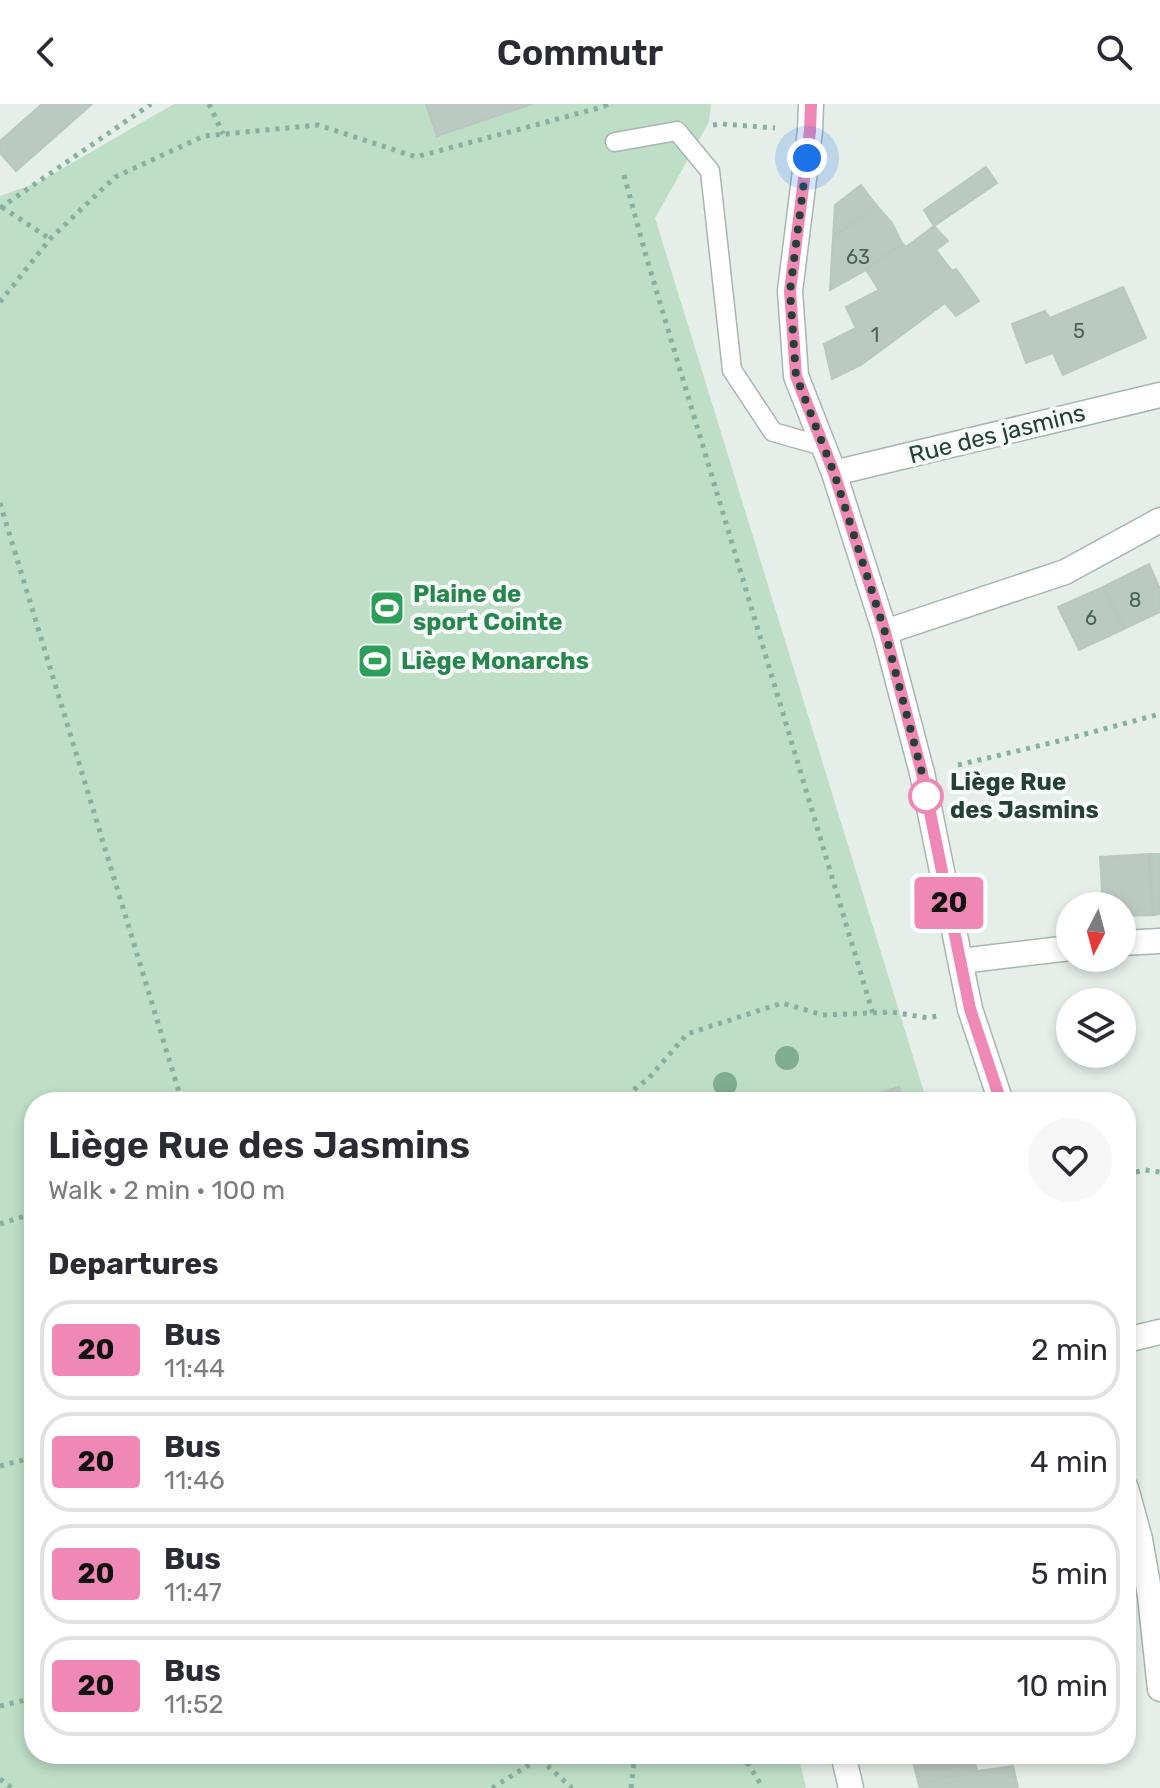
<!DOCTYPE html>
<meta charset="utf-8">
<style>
body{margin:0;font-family:Rubik,sans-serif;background:#f7f7f7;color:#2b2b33;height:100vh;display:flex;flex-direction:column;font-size:30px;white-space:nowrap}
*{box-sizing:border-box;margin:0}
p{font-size:26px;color:#7c7c81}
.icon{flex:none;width:44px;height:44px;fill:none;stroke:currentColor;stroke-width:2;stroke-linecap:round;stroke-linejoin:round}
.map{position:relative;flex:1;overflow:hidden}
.sheet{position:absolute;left:24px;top:988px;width:1112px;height:672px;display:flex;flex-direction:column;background:#fff;border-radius:32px;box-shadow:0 4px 12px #0003}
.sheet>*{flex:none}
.badge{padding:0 16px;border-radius:6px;font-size:28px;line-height:52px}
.needle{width:52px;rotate:186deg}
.fabs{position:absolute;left:1056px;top:788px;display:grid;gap:16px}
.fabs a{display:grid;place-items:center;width:80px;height:80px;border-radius:50%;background:#fff;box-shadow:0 4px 12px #0003;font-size:40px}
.you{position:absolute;width:40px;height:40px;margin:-20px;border:6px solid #fff;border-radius:50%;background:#1a73e8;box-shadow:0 0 0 12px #1a73e833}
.map>.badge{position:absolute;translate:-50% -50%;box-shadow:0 0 0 4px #fff}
h2{padding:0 24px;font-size:30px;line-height:72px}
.round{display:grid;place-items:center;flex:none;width:84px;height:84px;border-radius:42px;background:#f7f7f7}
.overview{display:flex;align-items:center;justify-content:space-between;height:136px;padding:0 24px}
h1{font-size:38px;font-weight:600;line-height:60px}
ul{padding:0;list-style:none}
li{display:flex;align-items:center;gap:24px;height:100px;margin:0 16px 12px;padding:0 8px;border:4px solid #e1e1e2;border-radius:32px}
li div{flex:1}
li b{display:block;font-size:30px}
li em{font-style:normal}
li .badge{min-width:88px;font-weight:700;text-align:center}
header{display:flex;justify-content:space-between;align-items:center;height:104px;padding:0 24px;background:#fff;font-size:36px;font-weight:600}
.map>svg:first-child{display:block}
.green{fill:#bedec5}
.building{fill:#bac9c2;stroke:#b7c8c0;stroke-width:2}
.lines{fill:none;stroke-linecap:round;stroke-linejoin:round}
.service-casing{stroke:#a7b6b0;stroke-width:21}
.minor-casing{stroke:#a7b6b0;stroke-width:27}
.path{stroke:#86b1a1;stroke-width:5;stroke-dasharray:4 6;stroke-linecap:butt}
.service{stroke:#fff;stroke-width:18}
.minor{stroke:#fff;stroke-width:24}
.tree{fill:#80ad8f}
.line-casing{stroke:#fff;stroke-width:18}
.line{stroke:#f088b6;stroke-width:12}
.walk{stroke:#244037;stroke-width:8;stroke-dasharray:0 14.4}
.stop-dot{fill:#fff;stroke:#f088b6;stroke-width:4}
.labels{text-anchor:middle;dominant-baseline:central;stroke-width:8;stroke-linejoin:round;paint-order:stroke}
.number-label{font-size:20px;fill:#4a625a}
.street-label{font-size:24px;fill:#244037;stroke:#f6faf8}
.leisure-label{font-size:24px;font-weight:bold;fill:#27864d;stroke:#f6faf8;text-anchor:start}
.stop-label{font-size:24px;font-weight:bold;fill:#244037;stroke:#f6faf8;text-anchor:start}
</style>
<header><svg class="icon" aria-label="back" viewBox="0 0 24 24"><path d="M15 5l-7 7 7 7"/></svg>Commutr<svg class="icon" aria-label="search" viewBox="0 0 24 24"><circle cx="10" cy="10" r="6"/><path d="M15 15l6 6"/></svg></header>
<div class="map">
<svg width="1160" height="1684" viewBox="0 0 1160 1684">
<rect width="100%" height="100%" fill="#e5eee9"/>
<polygon class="green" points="174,0 711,0 709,18 655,114 927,998 34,998 34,1650 798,1650 806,1684 0,1684 0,92 39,78"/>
<g class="building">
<polygon points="42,0 92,0 16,67 0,49 0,37"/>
<polygon points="426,0 532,0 437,32"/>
<polygon points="986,63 997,79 934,122 924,106"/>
<polygon points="861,81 876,101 833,134 835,101"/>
<polygon points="876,101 892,119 902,139 866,166 830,186 833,134"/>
<polygon points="934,122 948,137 936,146 952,167 956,165 979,197 956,212 945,199 861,261 832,275 824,240 856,224 846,203 879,186 866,166 902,139 906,143"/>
<polygon points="1123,183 1146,234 1063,271 1053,249 1026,259 1012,220 1045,207 1050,214"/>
<polygon points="1149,460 1160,485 1160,508 1124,525 1103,483"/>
<polygon points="1103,483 1124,525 1079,546 1058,503"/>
<polygon points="1149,750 1153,811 1122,812 1122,802 1103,802 1100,753"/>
<polygon points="1149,750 1160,750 1160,810 1153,811"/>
<polygon points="899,983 904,998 850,998"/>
<polygon points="911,1650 973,1650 977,1667 919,1681"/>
<polygon points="1013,1662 1018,1684 920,1684 919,1681 977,1667"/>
</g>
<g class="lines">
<defs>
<polyline id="service" points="615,38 677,27 710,67 732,266 773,328 823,342"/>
<g id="minor">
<polyline points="811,0 810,27 790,187 796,272 834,369 885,528 922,669 970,905 1001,998"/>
<polyline points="834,369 1160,291"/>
<polyline points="885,528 1065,468 1160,416"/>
<polyline points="1122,839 1160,837"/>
<polyline points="961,857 1070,844"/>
<polyline points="1126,1236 1160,1228"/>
<polyline points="1126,1384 1140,1435 1150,1492 1160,1585"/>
<polyline points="843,1650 851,1684"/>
</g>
</defs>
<use href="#service" class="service-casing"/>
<use href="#minor" class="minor-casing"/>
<g class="path">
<polyline points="209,0 223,30"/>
<polyline points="713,21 722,20 775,24"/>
<polyline points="624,71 646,152 873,910"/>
<polyline points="2,103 50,135"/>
<polyline points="0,104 151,0"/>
<polyline points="0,198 50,135 115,73 204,32 318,21 416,53 606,2 607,7"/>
<polyline points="0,399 182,998"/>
<polyline points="958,661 1059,637 1160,610"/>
<polyline points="618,998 649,974 687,930 782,899 823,911 892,908 928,914 937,912"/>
<polyline points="1126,1070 1145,1066 1160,1068"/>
<polyline points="0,1120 34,1109"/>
<polyline points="0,1362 34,1353"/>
<polyline points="0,1602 34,1594"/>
<polyline points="742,1650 763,1684"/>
<polyline points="545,1654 579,1650"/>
<polyline points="540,1655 572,1684"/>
<polyline points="0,1675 12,1684"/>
<polyline points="492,1684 547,1650"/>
<polyline points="631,1684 635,1650"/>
</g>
<use href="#service" class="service"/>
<use href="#minor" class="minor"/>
</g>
<g class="tree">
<circle cx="787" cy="954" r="12"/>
<circle cx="725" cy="980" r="12"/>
</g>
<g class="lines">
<defs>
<polyline id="line" points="811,0 810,27 790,187 796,272 834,369 885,528 922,669 970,905 1001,998"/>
</defs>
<use href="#line" class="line-casing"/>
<use href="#line" class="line"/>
<polyline class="walk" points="807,54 790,187 796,272 834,369 885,528 922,669 928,700 926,692"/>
</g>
<defs>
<symbol id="stadium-square" viewBox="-11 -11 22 22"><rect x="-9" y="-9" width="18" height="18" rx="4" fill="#2e9e5b" stroke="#f6faf8"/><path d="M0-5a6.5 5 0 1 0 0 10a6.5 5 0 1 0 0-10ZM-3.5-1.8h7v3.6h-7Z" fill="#fff"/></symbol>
</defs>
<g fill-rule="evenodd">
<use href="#stadium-square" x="367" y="484" width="40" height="40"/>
<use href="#stadium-square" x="355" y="537" width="40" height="40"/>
</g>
<circle class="stop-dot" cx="926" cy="692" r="16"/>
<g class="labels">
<g class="number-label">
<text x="858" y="153">63</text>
<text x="1079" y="227">5</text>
<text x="875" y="231">1</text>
<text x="1135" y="496">8</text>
<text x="1091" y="514">6</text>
</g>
<g class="street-label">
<text transform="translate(997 330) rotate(-14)">Rue des jasmins</text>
</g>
<g class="leisure-label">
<text x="413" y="490">Plaine de<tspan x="413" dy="28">sport Cointe</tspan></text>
<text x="401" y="557">Liège Monarchs</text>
</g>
<g class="stop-label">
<text x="950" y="678">Liège Rue<tspan x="950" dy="28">des Jasmins</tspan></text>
</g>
</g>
</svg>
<div class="fabs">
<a><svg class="needle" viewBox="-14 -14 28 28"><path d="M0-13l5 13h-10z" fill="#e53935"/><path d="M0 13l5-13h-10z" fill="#7c7c81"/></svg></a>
<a><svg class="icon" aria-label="layers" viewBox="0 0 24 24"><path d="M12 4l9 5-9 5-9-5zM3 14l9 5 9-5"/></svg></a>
</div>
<div class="you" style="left:807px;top:54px"></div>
<b class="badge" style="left:949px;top:799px;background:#f088b6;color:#111">20</b>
<section class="sheet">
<div class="overview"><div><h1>Liège Rue des Jasmins</h1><p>Walk · 2 min · 100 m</p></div><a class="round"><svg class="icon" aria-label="heart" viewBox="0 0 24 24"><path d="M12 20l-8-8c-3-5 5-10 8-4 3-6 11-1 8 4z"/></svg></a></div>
<h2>Departures</h2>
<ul>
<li><span class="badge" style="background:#f088b6;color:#111">20</span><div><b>Bus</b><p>11:44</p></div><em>2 min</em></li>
<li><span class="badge" style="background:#f088b6;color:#111">20</span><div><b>Bus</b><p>11:46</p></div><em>4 min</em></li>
<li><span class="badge" style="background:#f088b6;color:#111">20</span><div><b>Bus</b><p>11:47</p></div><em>5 min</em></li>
<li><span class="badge" style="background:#f088b6;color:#111">20</span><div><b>Bus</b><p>11:52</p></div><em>10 min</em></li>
</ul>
</section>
</div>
